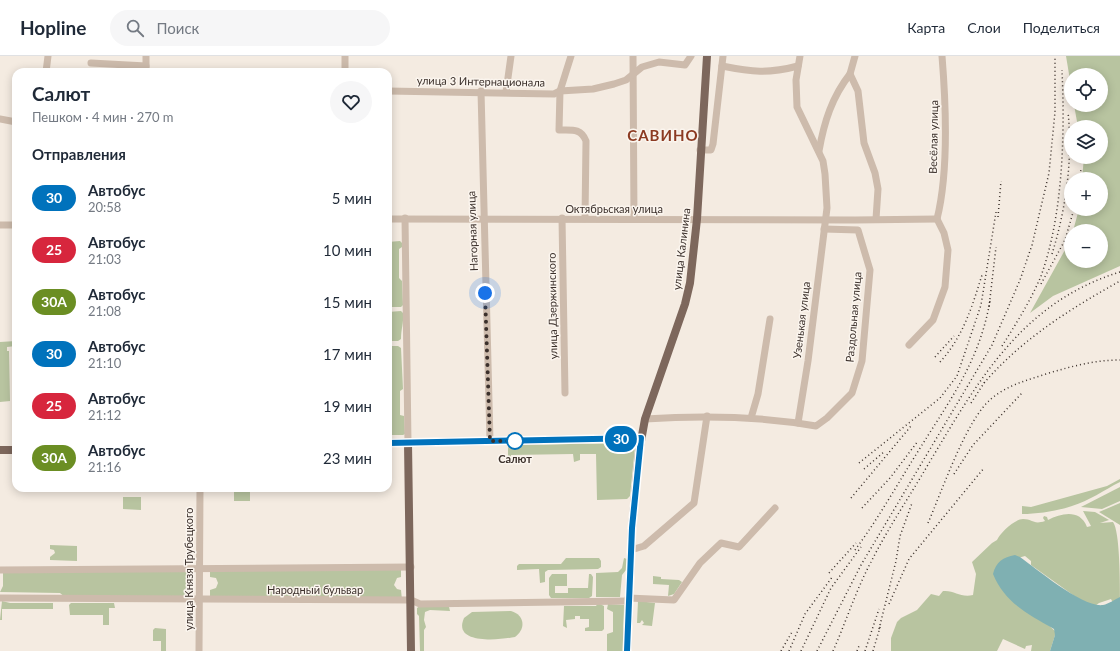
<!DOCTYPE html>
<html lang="ru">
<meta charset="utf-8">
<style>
body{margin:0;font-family:Lato,sans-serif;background:#f6f6f7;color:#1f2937;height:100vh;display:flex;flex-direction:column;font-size:15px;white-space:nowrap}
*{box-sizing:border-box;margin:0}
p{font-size:13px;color:#747a83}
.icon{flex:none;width:22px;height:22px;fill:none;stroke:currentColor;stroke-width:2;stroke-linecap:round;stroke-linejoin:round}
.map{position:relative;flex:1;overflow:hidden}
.sheet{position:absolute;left:12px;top:12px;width:380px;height:424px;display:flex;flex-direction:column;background:#fff;border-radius:12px;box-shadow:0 2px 10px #0003}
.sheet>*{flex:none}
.badge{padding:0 8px;border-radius:13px;font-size:14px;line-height:26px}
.controls{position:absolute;left:1064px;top:12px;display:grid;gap:8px}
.controls a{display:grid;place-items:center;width:44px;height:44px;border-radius:50%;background:#fff;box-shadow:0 2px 10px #0003;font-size:20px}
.you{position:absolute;width:20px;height:20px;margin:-10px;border:3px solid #fff;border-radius:50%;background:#1a73e8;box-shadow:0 0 0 6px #1a73e833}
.map>.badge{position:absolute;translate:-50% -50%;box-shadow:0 0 0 2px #fff}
h2{padding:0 20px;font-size:15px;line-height:36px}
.round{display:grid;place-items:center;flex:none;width:42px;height:42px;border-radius:21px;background:#f6f6f7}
.overview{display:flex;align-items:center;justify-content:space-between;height:68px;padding:0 20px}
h1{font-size:19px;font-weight:700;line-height:30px}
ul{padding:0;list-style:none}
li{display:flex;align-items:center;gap:12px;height:52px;padding:0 20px}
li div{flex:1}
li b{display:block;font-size:15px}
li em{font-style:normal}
li .badge{min-width:44px;font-weight:700;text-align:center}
header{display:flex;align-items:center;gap:24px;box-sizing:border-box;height:56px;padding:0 20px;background:#fff;border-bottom:1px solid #e0e1e3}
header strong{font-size:19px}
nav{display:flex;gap:22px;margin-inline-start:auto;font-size:14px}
.search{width:280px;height:36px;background:#f6f6f7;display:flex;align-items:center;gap:10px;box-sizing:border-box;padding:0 14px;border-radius:22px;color:#747a83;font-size:15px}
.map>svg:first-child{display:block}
.green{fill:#b8c4a0}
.water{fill:#7fb0b2}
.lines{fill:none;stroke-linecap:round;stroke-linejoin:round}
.minor{stroke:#cdbbac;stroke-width:7}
.major{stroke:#7d675c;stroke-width:8}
.rail{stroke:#3b302b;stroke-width:1.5;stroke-dasharray:1 3;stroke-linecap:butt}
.line-casing{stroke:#fff;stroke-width:9}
.line{stroke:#0072bc;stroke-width:6}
.walk{stroke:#3b302b;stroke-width:4;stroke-dasharray:0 7.2}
.stop-dot{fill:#fff;stroke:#0072bc;stroke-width:2}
.labels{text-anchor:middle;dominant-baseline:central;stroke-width:3;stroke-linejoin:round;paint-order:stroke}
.street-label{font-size:11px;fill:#3b302b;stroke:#fbf5ee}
.stop-label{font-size:11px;font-weight:bold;fill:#3b302b;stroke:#fbf5ee}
.district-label{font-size:15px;font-weight:bold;letter-spacing:1px;fill:#8c3b22;stroke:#fbf5ee}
</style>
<header>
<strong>Hopline</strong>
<div class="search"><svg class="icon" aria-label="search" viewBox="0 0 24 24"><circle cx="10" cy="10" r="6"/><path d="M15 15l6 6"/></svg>Поиск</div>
<nav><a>Карта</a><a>Слои</a><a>Поделиться</a></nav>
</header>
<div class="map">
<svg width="1120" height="595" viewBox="0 0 1120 595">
<rect width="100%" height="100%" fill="#f4ebe1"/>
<g class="green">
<polygon points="1066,0 1120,0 1120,210 1053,240 1030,257 1071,183 1071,205 1101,205 1101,175 1073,175 1079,153 1101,153 1101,123 1082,123 1084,101 1101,101 1101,71 1078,71 1074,49 1101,49 1101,19 1071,19 1071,30"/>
<polygon points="400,185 402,187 402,191 399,193 399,222 402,225 403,249 401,251 391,251 389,249 388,225 390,224 390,220 388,220 389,195 388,186"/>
<path d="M401,255L403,257C404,266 401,273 401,283L398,285H389L388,256Z"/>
<polygon points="16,285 16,290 7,291 7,295 9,295 10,345 0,346 0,286"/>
<polygon points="391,290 398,290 401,292 403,333 400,335 400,359 404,360 405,378 403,379 388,379 388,364 391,364 392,360 389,302 391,301"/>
<polygon points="632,387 635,391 630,440 627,443 597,444 596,398 580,398 580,404 574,406 573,398 511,399 511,408 508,405 508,392 510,389"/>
<path d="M1120,423V426C1104,434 1089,445 1072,450C1057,455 1038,458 1022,458V450L1031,451L1107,430Z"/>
<polygon points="1120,431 1120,445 1102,453 1081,451"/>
<rect x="234" y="432" width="16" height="13"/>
<polygon points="123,441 141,441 141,454 123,453"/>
<polygon points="1120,447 1120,469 1099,456"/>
<path d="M1083,455L1095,456L1109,464L1100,467L1113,466C1120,475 1120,528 1120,544L1113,547L1111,543L1099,547L1095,550L1087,549L1031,509V505L1025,500L1018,502L1040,561L1056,576L1050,595H1031L1032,589L1026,590L1025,593L1003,583L997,595H891V582L897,566L901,562L917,554L931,538L939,540L943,535C955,534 960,542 973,539L976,518L972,506L992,487L997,484C1000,477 1015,463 1023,463C1033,463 1033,469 1045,465L1043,462L1044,460L1047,461L1048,464C1062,457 1080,453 1087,471L1091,470Z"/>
<polygon points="50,489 77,490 77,505 50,504 50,501 55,497 54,494 50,493"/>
<polygon points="566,502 599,502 601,505 601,511 598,513 548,514 545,516 545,526 540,527 539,513 517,514 517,510 519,508 561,508"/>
<polygon points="624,502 627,503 626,514 622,519 620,541 596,541 596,517 618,516 622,512"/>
<polygon points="190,513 190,542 66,542 60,537 0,536 3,530 3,514"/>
<polygon points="401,513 401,521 397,522 394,529 397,533 401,534 402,544 210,543 210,534 216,532 218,527 216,522 210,521 210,514"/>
<polygon points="552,518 567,518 567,530 555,530 555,537 568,537 568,532 588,532 589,518 591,518 593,521 592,540 589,542 551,542 549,539 549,522"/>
<polygon points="653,520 661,521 661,523 679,524 682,526 674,538 668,540 669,529 653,528"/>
<polygon points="2,545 10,547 53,547 53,553 2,553 2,564 0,564"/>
<polygon points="638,545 655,547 652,570 642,569 644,567 642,564 640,567 637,567"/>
<polygon points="71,547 114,547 115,552 109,552 109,569 103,569 103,559 70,559 69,549"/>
<polygon points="598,547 604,550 604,573 602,575 585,575 585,572 589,571 589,563 580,563 580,560 575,560 575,563 566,564 567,572 563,570 564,550 596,550"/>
<polygon points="608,548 624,549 623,595 607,595 607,578 613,576 613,556 607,553"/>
<polygon points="420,550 449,551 450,555 430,554 425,556 424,564 426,571 424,574 424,595 420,595 419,560 417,558 417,552"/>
<path d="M511,555C525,559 526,573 515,581C500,584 452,589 464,562L472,556Z"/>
<polygon points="155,572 166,573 166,595 161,595 161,585 153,585 153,574"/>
</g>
<path class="water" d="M1015,499L1020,501C1037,513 1083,552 1103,549C1109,548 1115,543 1120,541V595H1050L1055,579L1054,573C1028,558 1005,547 993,518C996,506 1003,501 1015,499Z"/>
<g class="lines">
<g class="minor">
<path d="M571,0L560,35L559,74C572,74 581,72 586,85L585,162"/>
<polyline points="633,0 634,163"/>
<polyline points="855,0 850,18 858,35 864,87 875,117 878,133 876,163"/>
<polyline points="91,7 146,10"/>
<path d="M722,10C752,16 768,18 798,10"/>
<polyline points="46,16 48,0"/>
<polyline points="146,16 146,0"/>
<polyline points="345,16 345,0"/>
<polyline points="388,35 554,38 560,35 593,33 614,28 626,24 642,11 659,6 685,9 691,0"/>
<polyline points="481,35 490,385"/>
<polyline points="506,36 511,0"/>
<polyline points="0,63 16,66"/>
<polyline points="700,94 711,94 713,88 723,0"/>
<path d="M819,95C824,66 832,41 850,18"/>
<polyline points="405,162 408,387"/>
<polyline points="562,162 565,337"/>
<polyline points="388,163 855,164 937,163"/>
<path d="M937,163C949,115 946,49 942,0"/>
<polyline points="0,169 16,169"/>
<polyline points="909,289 933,264 945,231 948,194 944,177 937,163"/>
<polyline points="751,362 758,338 770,263"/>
<path d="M645,363C703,359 759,360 816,370L827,362L852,337L862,305L870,214L858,174L824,173"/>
<polyline points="798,367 808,305 827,152 825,118 823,105 797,51 796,24 800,0"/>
<polyline points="631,494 644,490 694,447 707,360"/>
<polyline points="0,514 411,511"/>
<polyline points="0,542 411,544 420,548 628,545"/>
<polyline points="628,542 674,544 700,507 721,487 739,491 775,452"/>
<polyline points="199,595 200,432"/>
</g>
<g class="major">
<polyline points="388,387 641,382"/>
<polyline points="408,387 411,595"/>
<polyline points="0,394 16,394"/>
<polyline points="627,595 632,472 639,396 645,363 685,248 690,227 697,163 707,0"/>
</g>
<g class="rail">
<polyline points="1079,123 1081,114"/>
<polyline points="998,161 1001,125"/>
<path d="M1052,198C1066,153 1073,103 1068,56"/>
<polyline points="1041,228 1065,184 1074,153"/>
<polyline points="989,251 996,191"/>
<path d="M1002,290C1016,268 1031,244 1041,220C1063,159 1065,79 1062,14"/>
<polyline points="935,301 954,280"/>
<path d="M940,306C963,281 972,251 982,219"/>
<path d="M984,327C1022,283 1070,253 1120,225"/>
<polyline points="971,347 986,324"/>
<polyline points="859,407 940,342 957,320 981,249 996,156"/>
<polyline points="864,413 885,395"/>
<polyline points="954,418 973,389 1022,337"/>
<polyline points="851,442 911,370"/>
<polyline points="862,452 890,422 918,385"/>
<path d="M928,467C942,435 966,364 991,343C1007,329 1028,324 1049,317C1073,310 1095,304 1120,304"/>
<path d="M855,494C878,463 897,429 917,397C949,345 979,307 990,245"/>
<polyline points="829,517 856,487"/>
<polyline points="889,548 909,503 984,412"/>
<polyline points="879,573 896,505 900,480 912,447"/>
<polyline points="781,595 792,576"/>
<polyline points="789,595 805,558 833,520"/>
<polyline points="801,595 831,532 861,491"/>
<polyline points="817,595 861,509 992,289 1020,224 1032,189 1049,117 1055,56 1055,0"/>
<path d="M833,595C846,566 856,534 871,506C888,472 910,440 929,407C978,325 1022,246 1120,216"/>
<polyline points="857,595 859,590"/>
<polyline points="865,595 879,553"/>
<polyline points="873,595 881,568"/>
</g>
</g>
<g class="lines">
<defs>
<polyline id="line" points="388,387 641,382 632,472 627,595"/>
</defs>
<use href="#line" class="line-casing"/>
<use href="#line" class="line"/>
<polyline class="walk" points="485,237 490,385 520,385 515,385"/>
</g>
<circle class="stop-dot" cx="515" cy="385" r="8"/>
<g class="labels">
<g class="street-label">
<text transform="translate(481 25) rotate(1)">улица 3 Интернационала</text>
<text transform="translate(933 81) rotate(-89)">Весёлая улица</text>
<text x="614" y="152">Октябрьская улица</text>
<text transform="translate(472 175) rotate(-92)">Нагорная улица</text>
<text transform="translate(681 193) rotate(-83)">улица Калинина</text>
<text transform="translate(552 250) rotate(-91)">улица Дзержинского</text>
<text transform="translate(853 261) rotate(-85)">Раздольная улица</text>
<text transform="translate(801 264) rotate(-83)">Узенькая улица</text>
<text transform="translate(188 513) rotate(-90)">улица Князя Трубецкого</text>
<text x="315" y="533">Народный бульвар</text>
</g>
<g class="stop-label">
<text x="515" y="402">Салют</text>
</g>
<g class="district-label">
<text x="663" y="79">САВИНО</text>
</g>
</g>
</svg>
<div class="controls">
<a><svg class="icon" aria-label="locate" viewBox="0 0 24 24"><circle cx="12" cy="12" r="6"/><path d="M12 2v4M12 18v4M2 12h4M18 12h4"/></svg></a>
<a><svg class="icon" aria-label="layers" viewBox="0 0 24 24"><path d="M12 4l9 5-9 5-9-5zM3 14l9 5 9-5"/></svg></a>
<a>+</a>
<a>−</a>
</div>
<div class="you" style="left:485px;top:237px"></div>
<b class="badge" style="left:621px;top:383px;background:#0072bc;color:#fff">30</b>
<section class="sheet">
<div class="overview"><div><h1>Салют</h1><p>Пешком · 4 мин · 270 m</p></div><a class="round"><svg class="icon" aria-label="heart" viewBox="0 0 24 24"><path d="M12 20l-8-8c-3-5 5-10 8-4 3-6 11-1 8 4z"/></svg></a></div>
<h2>Отправления</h2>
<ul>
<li><span class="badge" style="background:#0072bc;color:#fff">30</span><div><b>Автобус</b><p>20:58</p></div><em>5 мин</em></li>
<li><span class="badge" style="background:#d7263d;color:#fff">25</span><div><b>Автобус</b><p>21:03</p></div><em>10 мин</em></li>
<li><span class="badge" style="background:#6b8e23;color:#fff">30А</span><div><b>Автобус</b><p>21:08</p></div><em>15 мин</em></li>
<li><span class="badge" style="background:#0072bc;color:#fff">30</span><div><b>Автобус</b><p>21:10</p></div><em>17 мин</em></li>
<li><span class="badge" style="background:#d7263d;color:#fff">25</span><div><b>Автобус</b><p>21:12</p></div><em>19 мин</em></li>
<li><span class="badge" style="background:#6b8e23;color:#fff">30А</span><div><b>Автобус</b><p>21:16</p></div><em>23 мин</em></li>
</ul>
</section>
</div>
